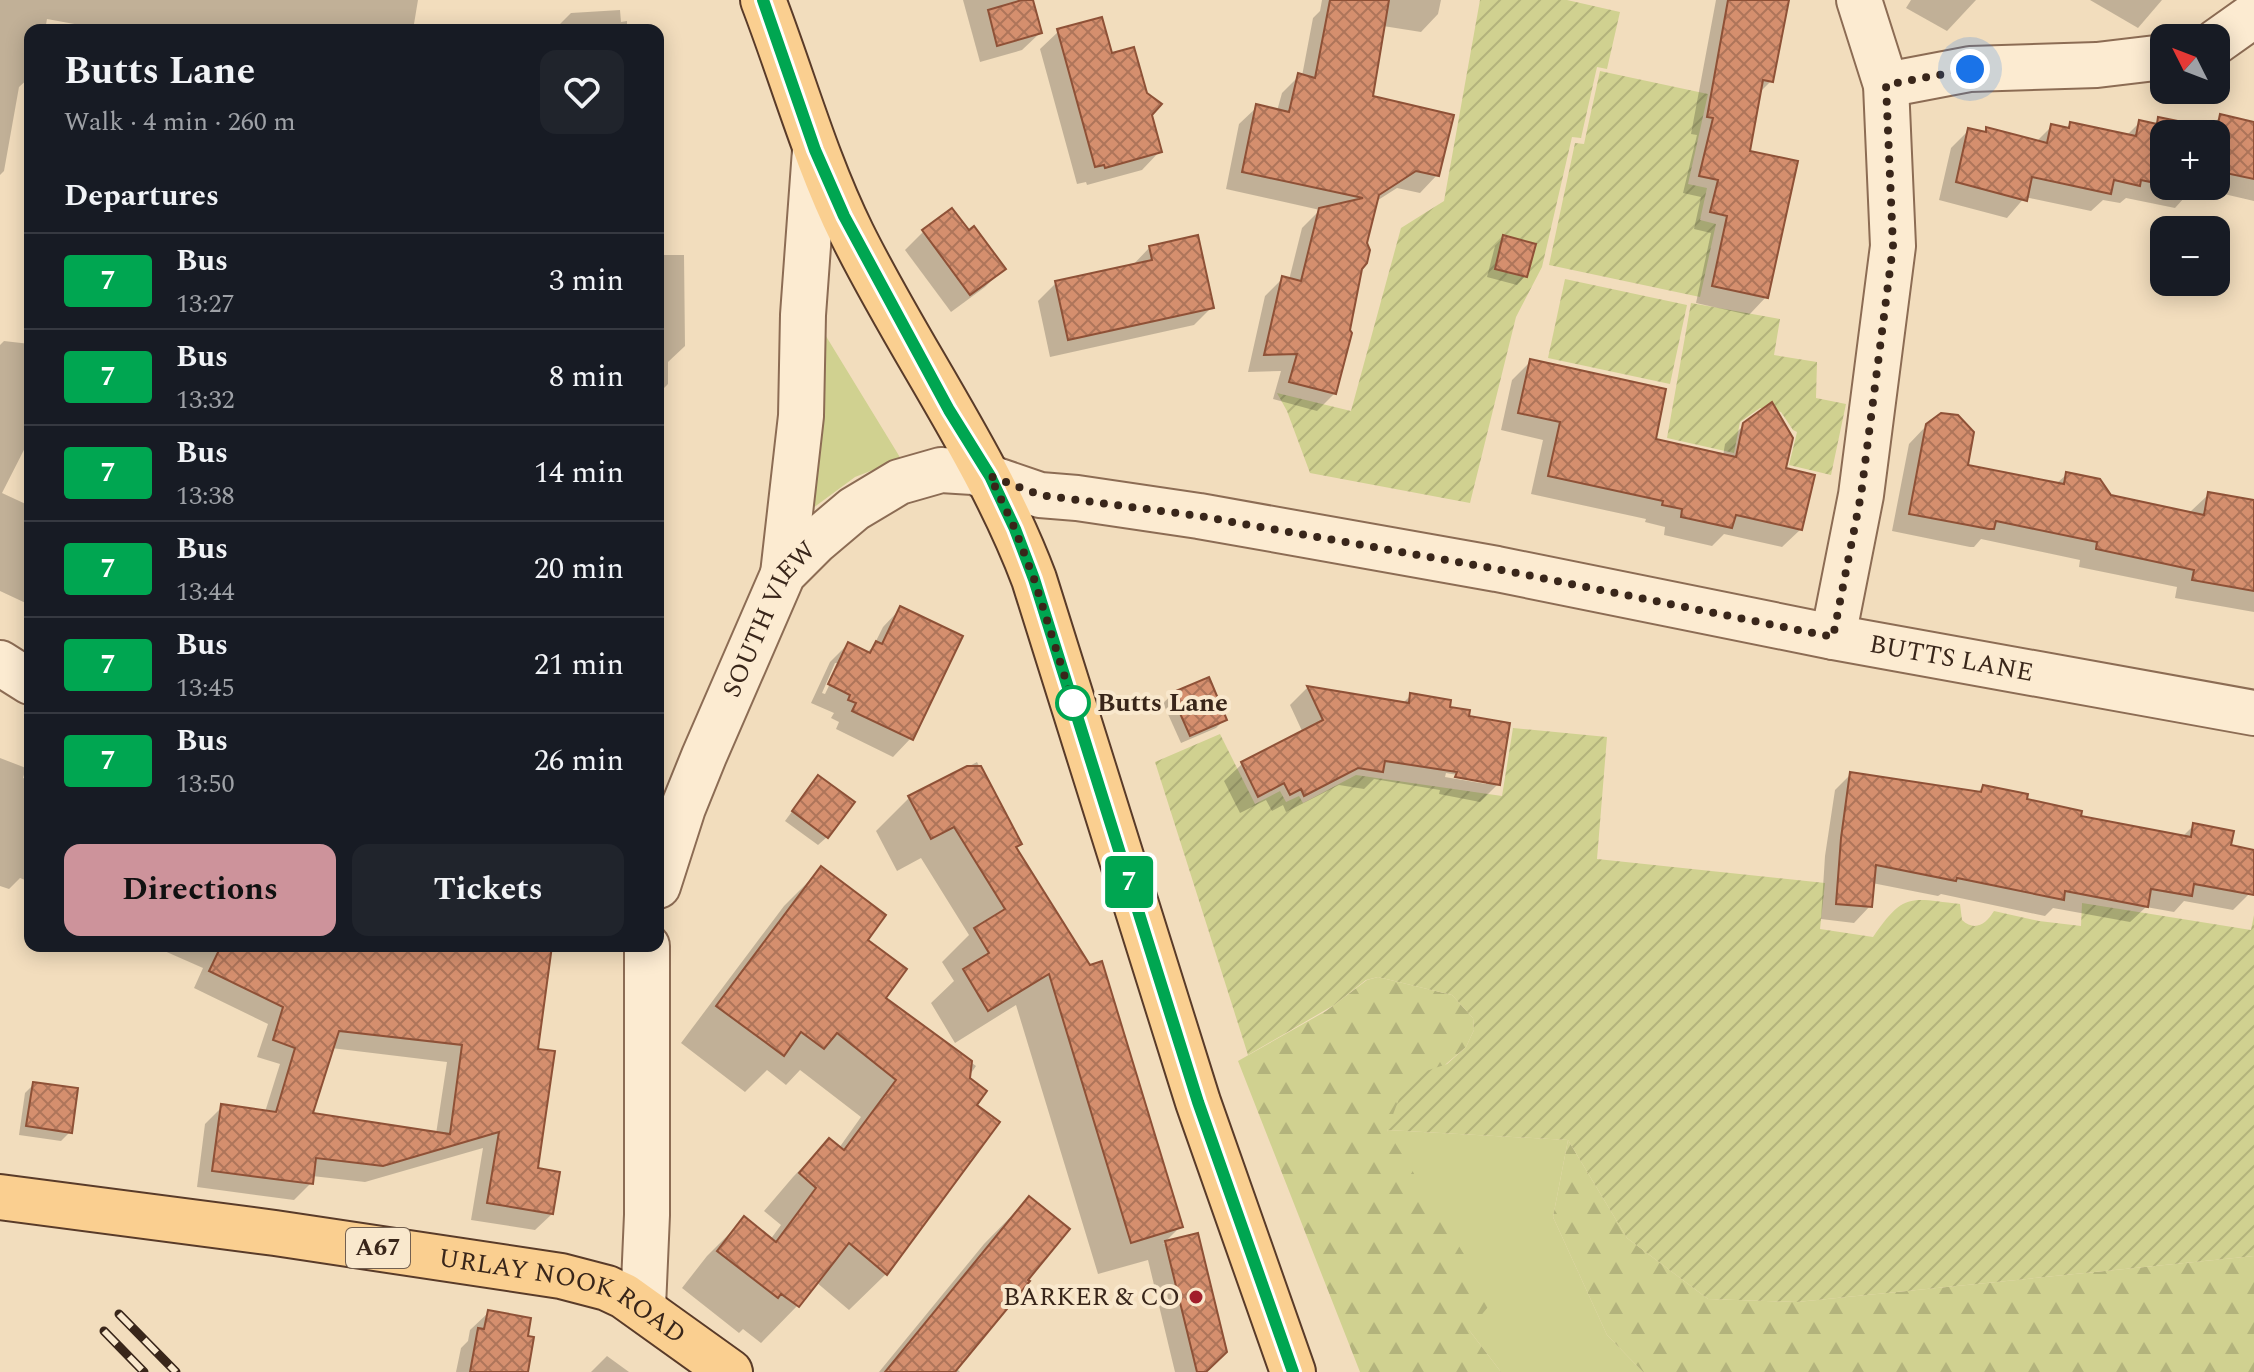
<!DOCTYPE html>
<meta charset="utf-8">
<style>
body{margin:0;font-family:Spectral,serif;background:#20242c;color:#f1f3f6;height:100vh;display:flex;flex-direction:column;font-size:30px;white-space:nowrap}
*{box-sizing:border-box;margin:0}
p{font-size:26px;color:#9ea1a6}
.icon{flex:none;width:44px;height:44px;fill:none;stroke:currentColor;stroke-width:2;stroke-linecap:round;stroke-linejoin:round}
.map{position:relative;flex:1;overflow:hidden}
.side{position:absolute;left:24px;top:24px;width:640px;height:928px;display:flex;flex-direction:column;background:#171b24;border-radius:16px;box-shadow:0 4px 20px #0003}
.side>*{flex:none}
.badge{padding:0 16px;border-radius:6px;font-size:28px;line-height:52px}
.needle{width:52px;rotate:312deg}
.fabs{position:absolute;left:2150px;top:24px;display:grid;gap:16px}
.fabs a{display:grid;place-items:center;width:80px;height:80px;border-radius:16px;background:#171b24;box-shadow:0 4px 20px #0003;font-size:40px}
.you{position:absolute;width:40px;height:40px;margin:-20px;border:6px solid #fff;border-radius:50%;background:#1a73e8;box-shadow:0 0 0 12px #1a73e833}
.map>.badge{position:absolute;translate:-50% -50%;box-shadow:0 0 0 4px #fff}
h2{padding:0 40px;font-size:30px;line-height:72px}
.round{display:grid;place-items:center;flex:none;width:84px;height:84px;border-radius:16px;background:#20242c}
.headline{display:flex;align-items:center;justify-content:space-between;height:136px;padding:0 40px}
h1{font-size:38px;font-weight:700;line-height:60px}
.button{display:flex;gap:16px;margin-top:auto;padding:16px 40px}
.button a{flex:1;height:92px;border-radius:16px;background:#cd939b;color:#111;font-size:32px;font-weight:700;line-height:92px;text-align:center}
.button a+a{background:#20242c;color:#f1f3f6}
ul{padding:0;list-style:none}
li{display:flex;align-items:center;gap:24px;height:96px;padding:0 40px;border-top:2px solid #363941}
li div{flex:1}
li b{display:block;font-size:30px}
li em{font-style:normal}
li .badge{min-width:88px;font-weight:700;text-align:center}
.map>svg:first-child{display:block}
.grass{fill:#d0d190}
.forest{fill:url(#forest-firs)}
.garden{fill:url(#garden-furrows)}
.shadow{fill:#0003;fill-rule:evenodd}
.building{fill:url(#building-cross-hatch);stroke:#8e5137;stroke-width:2;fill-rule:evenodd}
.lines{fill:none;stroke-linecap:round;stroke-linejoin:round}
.minor-casing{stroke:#8c6c54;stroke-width:48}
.major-casing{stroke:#593b29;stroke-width:48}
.minor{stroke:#fcebd1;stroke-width:44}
.major{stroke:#facf90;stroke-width:44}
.rail-casing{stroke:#39261a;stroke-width:9}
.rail{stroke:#f9e8cd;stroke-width:6;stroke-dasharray:18;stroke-linecap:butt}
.line-casing{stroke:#fff;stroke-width:18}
.line{stroke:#00a651;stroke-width:12}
.walk{stroke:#39261a;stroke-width:8;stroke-dasharray:0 14.4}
.stop-dot{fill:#fff;stroke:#00a651;stroke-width:4}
.poi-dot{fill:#a11e2b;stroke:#f9e8cd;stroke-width:3}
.labels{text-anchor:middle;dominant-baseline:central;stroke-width:8;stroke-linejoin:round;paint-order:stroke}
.shield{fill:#f9e8cd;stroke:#736050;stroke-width:2}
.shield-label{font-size:24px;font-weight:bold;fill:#39261a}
.street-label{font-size:26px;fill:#39261a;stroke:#f9e8cd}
.stop-label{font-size:26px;font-weight:bold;fill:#39261a;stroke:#f9e8cd;text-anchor:start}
.poi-label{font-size:26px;fill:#39261a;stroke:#f9e8cd;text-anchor:end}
</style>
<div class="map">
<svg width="2254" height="1372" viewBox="0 0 2254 1372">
<defs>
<pattern id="forest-firs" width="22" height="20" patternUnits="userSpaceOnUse" patternTransform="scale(2)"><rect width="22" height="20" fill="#d0d190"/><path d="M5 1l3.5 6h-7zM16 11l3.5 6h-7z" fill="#b3b37c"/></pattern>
<pattern id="garden-furrows" width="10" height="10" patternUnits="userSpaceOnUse" patternTransform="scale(2)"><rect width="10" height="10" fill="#d0d190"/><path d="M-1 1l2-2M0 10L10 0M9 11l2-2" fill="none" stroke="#b3b37c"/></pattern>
<pattern id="building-cross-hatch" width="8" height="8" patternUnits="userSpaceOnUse" patternTransform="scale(2)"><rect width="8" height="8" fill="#d58f6e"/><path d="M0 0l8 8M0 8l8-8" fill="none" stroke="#ae755a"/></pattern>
</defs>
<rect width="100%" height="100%" fill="#f2ddbd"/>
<g class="grass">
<polygon points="821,328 901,459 855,477 809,511"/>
<polygon points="1387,1130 1568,1140 1553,1217 1607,1335 1643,1372 1501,1372 1469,1330"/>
</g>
<g class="forest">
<polygon points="1378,977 1452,995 1473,1018 1474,1030 1466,1047 1446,1064 1387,1130 1493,1301 1469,1330 1501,1372 1360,1372 1238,1061 1326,1011 1367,980"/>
<polygon points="1568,1140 1627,1238 1708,1299 1797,1302 2254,1256 2254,1372 1643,1372 1607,1335 1553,1217"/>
</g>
<g class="garden">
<polygon points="1480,0 1567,0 1620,12 1607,69 1597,67 1581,138 1572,137 1542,267 1516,317 1470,503 1310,473 1287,411 1277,393 1351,411 1401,228 1444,201"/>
<polygon points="1600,71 1708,94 1688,184 1707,188 1700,220 1716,224 1700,297 1549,265 1575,143 1584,144"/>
<polygon points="1565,279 1687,305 1670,384 1548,358"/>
<polygon points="1691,303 1780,319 1774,355 1817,362 1816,398 1846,404 1831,475 1789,465 1797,432 1793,430 1781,412 1760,408 1740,422 1734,453 1667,438"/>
<path d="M1513,728L1607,737L1597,859L1825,883L1820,929L1873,937C1904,892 1909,898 1960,904L1962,920C1975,932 1986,924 1994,911L2039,921L2081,926L2082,903L2251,930L2254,915V1256L1797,1302L1708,1299L1627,1238L1568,1140L1387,1130L1404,1086L1411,1076L1447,1064L1466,1047L1474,1030L1473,1018L1452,995L1378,977L1366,980L1334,1005L1248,1055L1155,762L1220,734L1255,804L1280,791L1286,802L1299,796L1303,803L1356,775L1502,796Z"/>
</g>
<g class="shadow">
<polygon points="0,0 418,0 413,30 107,30 47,19 45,30 30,30 30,77 19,87 4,171 0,175"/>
<polygon points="963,0 1031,0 1040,33 1022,50 980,62"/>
<polygon points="1322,0 1441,0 1438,14 1421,32 1383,26 1371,98 1437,175 1420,193 1397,188 1375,202 1335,393 1317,411 1273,399 1281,371 1248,372 1265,296 1282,279 1289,280 1302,228 1320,210 1226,189 1239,124 1257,107 1277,111 1282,93 1299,76 1302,76 1313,18 1320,11"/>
<polygon points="1716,0 1787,0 1771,81 1759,93 1748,153 1766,297 1749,315 1696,303 1711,233 1694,229 1701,197 1683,193 1697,135 1691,134"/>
<polygon points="1911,0 1976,0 1947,31 1906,8"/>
<polygon points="2090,0 2162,0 2138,28"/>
<polygon points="620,10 621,22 627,21 627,30 554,30 571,13"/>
<polygon points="1059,31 1150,115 1160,151 1142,170 1087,185 1086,182 1077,184 1040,49"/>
<path d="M2221,116L2254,124V201L2194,187L2175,208L2126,198L2120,203L2103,200L2091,211L2025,197L2007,218L1939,200L1951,148L1969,130L1983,133L1987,129L2036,142L2052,126L2066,129L2071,124L2126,136L2140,122L2153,125L2159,119L2208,129ZM2164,134H2216V186H2164Z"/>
<polygon points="923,232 968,232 1003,269 985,287 951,312 905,250"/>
<polygon points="1504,237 1525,276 1517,285 1487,277 1495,246"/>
<polygon points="1150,247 1212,307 1194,325 1050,357 1038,301 1056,283 1131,267"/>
<polygon points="658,255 684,255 685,346 668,362 668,384 658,394"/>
<polygon points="4,341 30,344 30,438 2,493 30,506 30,605 0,591 0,345"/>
<polygon points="1530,362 1654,440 1723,456 1725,444 1744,425 1801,529 1782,547 1724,534 1712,546 1664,535 1665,527 1645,522 1646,519 1531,494 1543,440 1501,430 1512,380"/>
<polygon points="1927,425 1965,467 2056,484 2067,474 2109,497 2190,512 2209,494 2254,502 2254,612 2175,598 2177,587 2079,567 2080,560 1981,539 1974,547 1970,547 1892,531 1909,444"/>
<polygon points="658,455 664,455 664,586 658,592"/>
<path d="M901,608L911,738L893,757L836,729L839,722L831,718L834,713L811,703L830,662L848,644L866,653L873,647L883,627ZM835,663H840L825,694L822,693Z"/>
<path d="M1307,688L1402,704L1411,695L1467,718L1498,784L1480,802L1439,794L1440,790L1374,779L1364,789L1339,785L1286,812L1283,805L1272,811L1266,800L1240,813L1224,781L1242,764L1303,733L1290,705ZM1446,773L1486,780V784L1445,777Z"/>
<polygon points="1172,695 1225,719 1216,728 1181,743 1163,703"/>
<polygon points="0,758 26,768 23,778 30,780 30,882 20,878 9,889 0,886"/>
<polygon points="977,762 1020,843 1015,848 1180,1227 1163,1244 1196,1235 1203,1372 1175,1372 1148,1260 1098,1274 1016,1005 955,1043 931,1003 954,981 942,962 969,935 921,858 897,871 876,831 909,798"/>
<polygon points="1851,774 1976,794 1983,787 2078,818 2182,837 2194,825 2229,847 2254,852 2249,894 2233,910 2184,901 2174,912 2146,907 2130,922 2053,908 2045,916 1941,894 1938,896 1872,883 1870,906 1854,923 1821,919 1825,856 1835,790"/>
<polygon points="810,787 827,837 818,845 785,821"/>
<polygon points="821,869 865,940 883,998 976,1066 967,1079 974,1105 886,1274 849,1310 816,1282 797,1306 761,1343 743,1329 739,1333 682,1288 707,1256 744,1219 770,1240 781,1225 764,1211 793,1177 829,1140 839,1148 861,1117 800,1070 786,1085 767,1070 745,1092 681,1043 784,906"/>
<path d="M153,946H550L536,1050V1170L552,1214L535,1230L471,1220L483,1148L365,1182L312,1176L311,1183L294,1200L197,1187L205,1124L222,1107L265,1112L280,1064L257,1057L268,1024L194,988L203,968ZM331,1048L447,1062L436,1134L311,1115Z"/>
<polygon points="34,1084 70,1132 61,1141 19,1135 25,1093"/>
<polygon points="1029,1198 956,1368 960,1372 879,1372 984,1244"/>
<polygon points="489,1312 526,1372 456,1372 461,1348 468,1341 470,1330"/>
<polygon points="607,1356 629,1372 591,1372"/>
</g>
<g class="building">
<polygon points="1022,0 1033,0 1042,33 997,46 988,10"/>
<polygon points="1330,0 1389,0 1373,96 1454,115 1439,176 1416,171 1379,195 1367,243 1370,250 1367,263 1362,269 1350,330 1352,333 1336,394 1289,382 1297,354 1264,355 1282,276 1301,281 1319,208 1363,198 1242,172 1256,104 1289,112 1298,73 1315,78"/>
<polygon points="1728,0 1789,0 1773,82 1763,80 1750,151 1798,161 1768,298 1712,286 1727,216 1710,212 1718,180 1699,176 1713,118 1707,117"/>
<polygon points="1102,17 1112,53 1134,47 1147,93 1162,104 1152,115 1162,152 1105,168 1104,165 1095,167 1057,29"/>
<polygon points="2220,114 2254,122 2254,179 2216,171 2216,134 2164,134 2164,185 2141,180 2140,186 2114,180 2111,194 2032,177 2027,201 1956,182 1968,128 1986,132 1986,127 2047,143 2051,124 2069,128 2070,122 2136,136 2139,120 2157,124 2158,117 2217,129"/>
<polygon points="952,208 969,230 974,226 1006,269 970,295 922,230"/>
<polygon points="1198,235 1214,308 1068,340 1055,281 1152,260 1149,246"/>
<polygon points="1503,235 1536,244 1527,277 1495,269"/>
<polygon points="1530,359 1666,389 1656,439 1736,457 1743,423 1772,402 1793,438 1786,468 1815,475 1802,530 1736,515 1732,528 1681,517 1682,509 1662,505 1663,501 1548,476 1560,422 1518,413"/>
<polygon points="1941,413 1958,415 1974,432 1968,465 2064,484 2066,472 2100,479 2111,495 2204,515 2208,492 2254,500 2254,591 2192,580 2194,570 2096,549 2097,542 1996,521 1994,529 1989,529 1909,514 1926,424"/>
<polygon points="900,606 963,636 913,740 852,711 856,703 848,700 850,695 828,684 848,642 870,653 876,641 882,644"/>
<polygon points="1209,677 1227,720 1190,736 1171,693"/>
<polygon points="1307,686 1409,703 1410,693 1451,700 1450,707 1470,710 1469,716 1510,723 1500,785 1455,777 1457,772 1385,761 1383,772 1358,768 1304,796 1301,789 1290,795 1284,783 1258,797 1241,762 1323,720"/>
<polygon points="967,766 981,766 1022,844 1016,847 1090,965 1102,961 1183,1227 1131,1243 1049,974 988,1011 963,969 989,953 974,928 1005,909 954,827 931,839 908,796"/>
<polygon points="1850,772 1981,792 1983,785 2028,794 2027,799 2082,811 2081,816 2191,837 2193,823 2234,831 2231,845 2254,850 2254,895 2194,884 2192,896 2151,889 2148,907 2065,891 2064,900 1957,878 1956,881 1876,865 1872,907 1836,904 1841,838"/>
<polygon points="818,775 855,802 828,838 792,811"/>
<polygon points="821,866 886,915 868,940 907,969 886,998 972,1061 970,1078 987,1091 977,1105 1000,1122 887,1275 849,1243 799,1307 781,1294 778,1298 717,1251 744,1216 776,1242 816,1188 799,1173 829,1138 844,1150 896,1080 837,1033 824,1049 801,1032 784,1056 716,1006"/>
<path d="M221,946H552L538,1049L555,1051L538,1168L560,1172L553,1214L487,1203L499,1132L383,1166L316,1158L313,1184L212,1171L221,1104L276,1112L295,1048L273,1040L283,1007L209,971ZM339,1031L462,1045L450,1134L313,1113Z"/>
<polygon points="33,1082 78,1088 72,1133 26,1126"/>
<polygon points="1029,1196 1070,1229 1028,1280 1030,1281 955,1372 885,1372"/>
<polygon points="1198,1233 1227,1352 1206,1372 1197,1372 1165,1241"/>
<polygon points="488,1310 531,1318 528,1336 534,1337 528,1372 470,1372 478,1328 484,1329"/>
</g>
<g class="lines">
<defs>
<g id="minor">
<polyline points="2216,42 2254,15"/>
<polyline points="1886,85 1970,69 2097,65 2164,57"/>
<polyline points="783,574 801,416 803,315 815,150"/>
<polyline points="1833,637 1861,495 1893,246 1886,85 1859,0"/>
<polyline points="0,663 30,682"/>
<path id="s1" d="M658,886L683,808L704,756L783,574L815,542L854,509L899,482L941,470L973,472L1040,495L1077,498L1199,516L1497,569L1833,637L2254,713"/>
<polyline points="643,1307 647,1215 647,946"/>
</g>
<g id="major">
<path d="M763,0C793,78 815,159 852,234C910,351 988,457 1034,579L1198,1102L1293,1372"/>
<path id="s2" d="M0,1197L275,1233L561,1276L607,1288L624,1296L730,1372"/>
</g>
</defs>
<use href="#minor" class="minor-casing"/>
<use href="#major" class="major-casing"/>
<use href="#minor" class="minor"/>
<use href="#major" class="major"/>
<defs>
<g id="rail">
<polyline points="119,1314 176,1372"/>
<polyline points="104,1331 144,1372"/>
</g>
</defs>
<use href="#rail" class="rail-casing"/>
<use href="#rail" class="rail"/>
</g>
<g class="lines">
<defs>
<polyline id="line" points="763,0 815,150 844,216 949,410 990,476 1015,529 1034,579 1198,1102 1293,1372"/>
</defs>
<use href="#line" class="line-casing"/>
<use href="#line" class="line"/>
<polyline class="walk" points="1073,703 1034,579 1015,529 990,476 1040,495 1199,516 1497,569 1833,637 1861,495 1893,246 1886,85 1970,69"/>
</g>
<circle class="stop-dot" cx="1073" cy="703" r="16"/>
<circle class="poi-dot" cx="1196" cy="1297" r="8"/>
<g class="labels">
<rect class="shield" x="346" y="1228" width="64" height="40" rx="6"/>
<g class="shield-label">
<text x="378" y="1248">A67</text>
</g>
<g class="street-label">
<text stroke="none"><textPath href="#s1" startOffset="290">SOUTH VIEW</textPath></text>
<text stroke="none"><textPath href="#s1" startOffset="1558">BUTTS LANE</textPath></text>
<text stroke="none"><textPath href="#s2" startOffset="574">URLAY NOOK ROAD</textPath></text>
</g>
<g class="stop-label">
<text x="1097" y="703">Butts Lane</text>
</g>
<g class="poi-label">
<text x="1180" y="1297">BARKER &amp; CO</text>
</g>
</g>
</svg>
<div class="fabs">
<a><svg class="needle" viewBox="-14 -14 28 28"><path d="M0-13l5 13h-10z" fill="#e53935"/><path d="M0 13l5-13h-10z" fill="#9ea1a6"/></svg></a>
<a>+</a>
<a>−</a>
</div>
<div class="you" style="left:1970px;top:69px"></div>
<b class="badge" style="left:1129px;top:882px;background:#00a651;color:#fff">7</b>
<section class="side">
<div class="headline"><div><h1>Butts Lane</h1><p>Walk · 4 min · 260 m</p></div><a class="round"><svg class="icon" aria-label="heart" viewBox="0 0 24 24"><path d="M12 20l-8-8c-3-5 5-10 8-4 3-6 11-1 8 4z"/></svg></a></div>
<h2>Departures</h2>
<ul>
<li><span class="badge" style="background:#00a651;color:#fff">7</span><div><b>Bus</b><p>13:27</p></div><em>3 min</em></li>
<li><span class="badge" style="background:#00a651;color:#fff">7</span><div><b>Bus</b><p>13:32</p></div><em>8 min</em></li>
<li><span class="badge" style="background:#00a651;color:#fff">7</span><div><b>Bus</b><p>13:38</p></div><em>14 min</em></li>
<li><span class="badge" style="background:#00a651;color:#fff">7</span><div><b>Bus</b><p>13:44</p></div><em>20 min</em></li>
<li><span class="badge" style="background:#00a651;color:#fff">7</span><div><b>Bus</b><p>13:45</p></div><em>21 min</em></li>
<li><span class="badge" style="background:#00a651;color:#fff">7</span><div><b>Bus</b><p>13:50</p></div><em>26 min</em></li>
</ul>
<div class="button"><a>Directions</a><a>Tickets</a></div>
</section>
</div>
